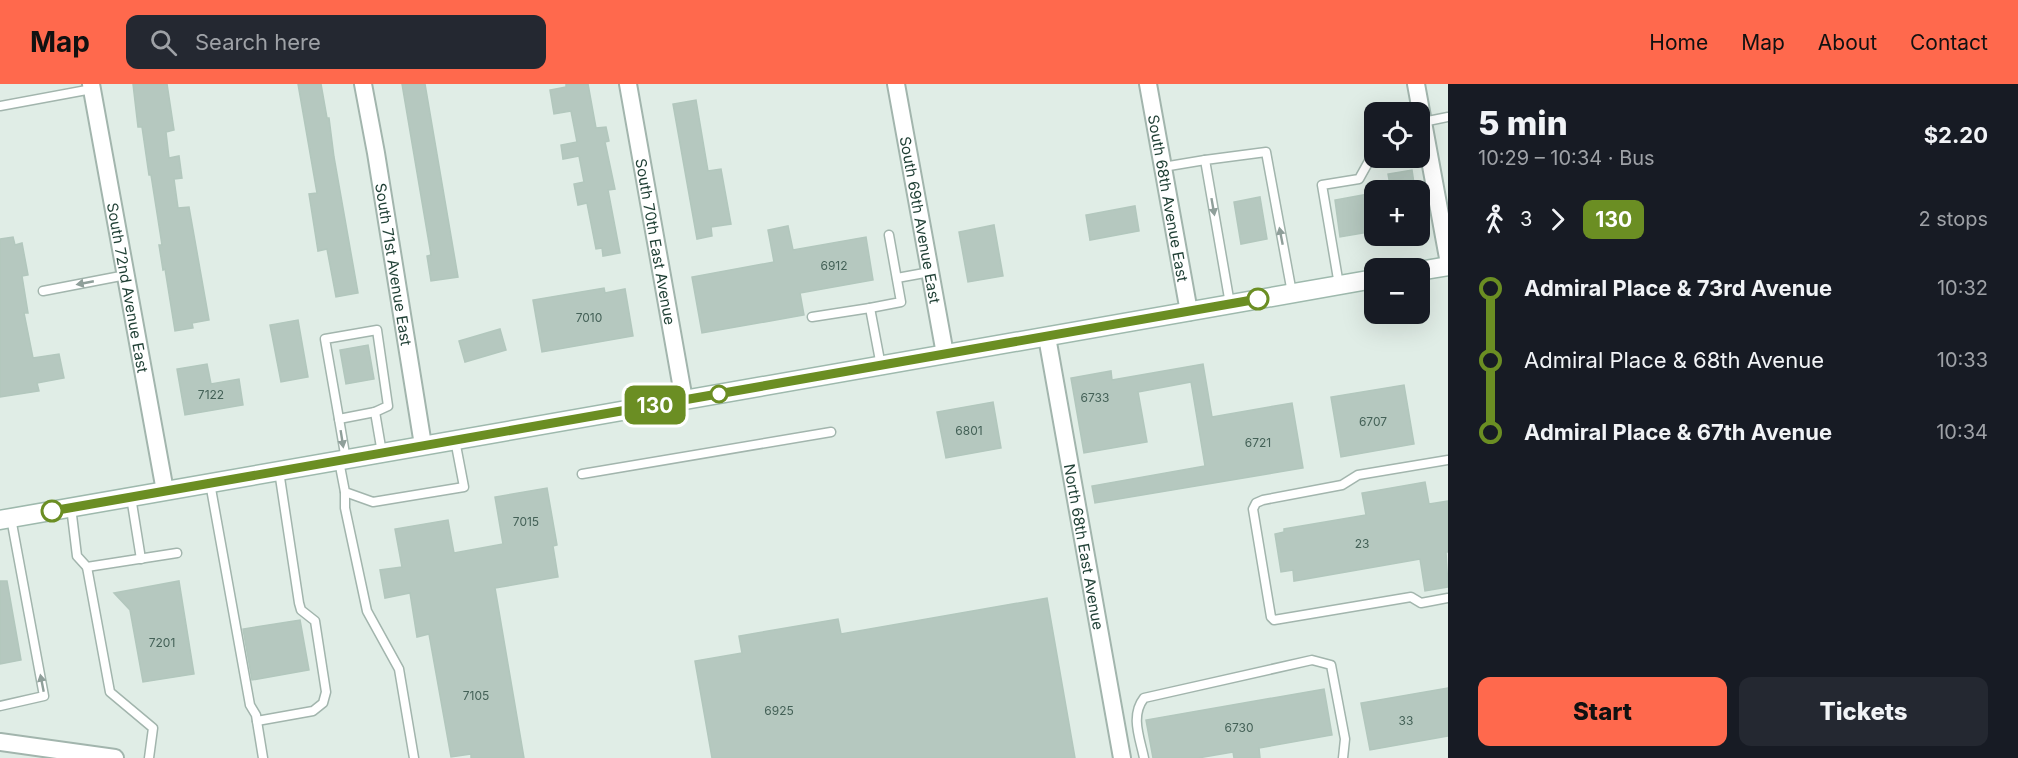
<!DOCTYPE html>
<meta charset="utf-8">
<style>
body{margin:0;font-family:Inter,sans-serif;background:#242831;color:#f1f3f6;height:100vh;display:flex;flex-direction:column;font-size:22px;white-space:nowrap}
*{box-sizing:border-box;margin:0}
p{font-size:20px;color:#9ea1a6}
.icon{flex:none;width:33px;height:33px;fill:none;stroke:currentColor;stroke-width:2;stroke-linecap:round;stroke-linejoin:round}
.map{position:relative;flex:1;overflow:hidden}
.drawer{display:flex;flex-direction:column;background:#171b24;width:570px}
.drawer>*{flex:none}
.badge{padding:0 12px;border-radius:9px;font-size:21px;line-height:39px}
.controls{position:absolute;left:1364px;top:18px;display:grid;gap:12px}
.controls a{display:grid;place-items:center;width:66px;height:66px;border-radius:12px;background:#171b24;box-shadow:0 6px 24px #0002;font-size:30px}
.map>.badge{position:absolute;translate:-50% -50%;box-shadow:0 0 0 3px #fff}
.legs{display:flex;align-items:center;gap:9px;height:66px;padding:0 30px;font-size:20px}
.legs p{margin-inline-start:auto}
.head{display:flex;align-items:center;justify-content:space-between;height:102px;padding:0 30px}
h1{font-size:33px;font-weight:800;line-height:45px}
.primary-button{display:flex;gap:12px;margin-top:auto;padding:12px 30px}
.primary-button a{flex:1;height:69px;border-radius:12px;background:#ff694d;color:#111;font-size:24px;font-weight:800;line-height:69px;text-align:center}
.primary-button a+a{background:#242831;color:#f1f3f6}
ul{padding:0 30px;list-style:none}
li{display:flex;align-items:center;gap:21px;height:72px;font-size:22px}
li i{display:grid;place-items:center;width:9px;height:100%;margin:0 8px;background:currentColor}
li i::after{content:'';width:15px;height:15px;margin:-8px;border:4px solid;border-radius:50%;background:#171b24}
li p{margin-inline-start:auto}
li:first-child i{background:linear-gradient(#0000 50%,currentColor 0)}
li:last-child i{background:linear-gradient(currentColor 50%,#0000 0)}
header{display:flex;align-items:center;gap:36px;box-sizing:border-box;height:84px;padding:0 30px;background:#ff694d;color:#111}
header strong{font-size:28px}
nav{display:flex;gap:33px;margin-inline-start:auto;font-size:21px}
.search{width:420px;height:54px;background:#242831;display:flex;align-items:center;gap:15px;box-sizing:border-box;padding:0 21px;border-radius:12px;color:#9ea1a6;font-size:22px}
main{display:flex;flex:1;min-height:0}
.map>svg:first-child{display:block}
.building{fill:#b5c8bf;stroke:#b2c7bd;stroke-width:1.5}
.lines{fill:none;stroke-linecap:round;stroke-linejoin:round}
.service-casing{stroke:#a2b5ad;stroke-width:11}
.minor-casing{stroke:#a2b5ad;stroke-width:20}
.secondary-casing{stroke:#9eb9ad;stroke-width:21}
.service{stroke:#fff;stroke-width:8}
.minor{stroke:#fff;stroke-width:16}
.secondary{stroke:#fff;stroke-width:18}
.oneway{fill:#8f9f9a}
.line-1-casing{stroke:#fff;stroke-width:14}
.line-1{stroke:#6b8e23;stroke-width:9}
.stop-1-dot{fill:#fff;stroke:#6b8e23;stroke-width:3}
.labels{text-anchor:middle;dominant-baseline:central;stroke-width:4.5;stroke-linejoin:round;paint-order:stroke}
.number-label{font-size:12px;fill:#446157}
.street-label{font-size:15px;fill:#1f3f34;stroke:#f1f9f4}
</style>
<header>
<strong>Map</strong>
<div class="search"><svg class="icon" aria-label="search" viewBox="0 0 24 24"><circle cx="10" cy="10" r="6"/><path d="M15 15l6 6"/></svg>Search here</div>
<nav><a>Home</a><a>Map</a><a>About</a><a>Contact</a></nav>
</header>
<main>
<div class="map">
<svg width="1448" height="674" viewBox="0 0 1448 674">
<rect width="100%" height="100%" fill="#e0ede6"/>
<g class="building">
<polygon points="133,0 167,0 174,46 166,48 169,74 179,72 182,94 174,95 178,124 189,123 209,236 192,239 193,244 175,247 165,185 163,186 159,161 162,161 151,91 149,91 142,43 138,43"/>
<polygon points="298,0 321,0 327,34 329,34 334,73 358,209 336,213 327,165 318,167 309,110 317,109"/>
<polygon points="402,0 425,0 458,193 431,197 427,172 431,171"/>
<polygon points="566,0 588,0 596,44 606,43 609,57 605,58 615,105 608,106 620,169 603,172 602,164 596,165 587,119 578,121 574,100 584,98 579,72 563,75 561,61 577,58 571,27 554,30 550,6 566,3"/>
<polygon points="696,16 708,87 721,85 731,140 711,143 712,152 697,155 673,20"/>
<polygon points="1412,86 1415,106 1391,106 1388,90"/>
<polygon points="1374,109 1374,147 1340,153 1335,116"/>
<polygon points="1260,113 1267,155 1241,160 1234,118"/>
<polygon points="1135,122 1139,147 1090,156 1086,131"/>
<polygon points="994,141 1003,192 968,198 959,148"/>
<polygon points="788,142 793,166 866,153 873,196 800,209 804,231 702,249 692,193 774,178 768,146"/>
<polygon points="13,153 15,161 22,159 28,191 22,192 28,229 24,229 33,274 59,270 64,294 37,299 39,307 0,313 0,155"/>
<polygon points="604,204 605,209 625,205 633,252 542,268 533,216"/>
<polygon points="298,236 308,293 281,298 270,241"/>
<polygon points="500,245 506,266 465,278 459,257"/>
<polygon points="368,261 374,295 346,300 340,266"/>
<polygon points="207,280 211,300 239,295 243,321 185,331 177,285"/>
<polygon points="1203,280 1212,333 1292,319 1303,384 1095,419 1092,402 1205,382 1191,298 1138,308 1147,358 1084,369 1071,294 1111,287 1112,296"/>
<polygon points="1404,301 1414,360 1341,373 1331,313"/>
<polygon points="993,318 1001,364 946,374 937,328"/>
<polygon points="1425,398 1429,420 1448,417 1448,468 1446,468 1448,503 1425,507 1420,475 1294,497 1293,486 1281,488 1275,450 1284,448 1284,445 1366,431 1362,409"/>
<polygon points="547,404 557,461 553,462 558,493 495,504 524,674 471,674 471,670 451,673 429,550 417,553 410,509 385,514 380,486 402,483 395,445 448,436 454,469 503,460 495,413"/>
<polygon points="0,497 7,497 21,576 0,580"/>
<polygon points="179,497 194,590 143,598 130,526 114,509"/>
<polygon points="1047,514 1075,674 712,674 695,577 742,569 739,552 838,535 841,550"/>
<polygon points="300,536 309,586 252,596 243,545"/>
<polygon points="1448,604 1448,652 1370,666 1361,619"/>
<polygon points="1324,605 1332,651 1259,664 1260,674 1234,674 1233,668 1198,674 1153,674 1146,636"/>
</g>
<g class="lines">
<defs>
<g id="service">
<polyline points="0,22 92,5"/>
<polyline points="1423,38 1448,33"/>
<polyline points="1163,83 1205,76"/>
<polyline points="897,194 930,188"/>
<polyline points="1339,201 1322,101 1359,95 1374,68"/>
<polyline points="43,207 126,191"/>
<polyline points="1230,220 1205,76 1266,68 1292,209"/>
<polyline points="812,233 870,224"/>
<polygon points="377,246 388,322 375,328 339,335 325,255"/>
<polyline points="881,282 870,224 901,218 889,151"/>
<polyline points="375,328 382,369"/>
<polyline points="339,335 346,376"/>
<polyline points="1448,376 1358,391 1342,401 1263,416 1256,419 1253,425 1271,533 1274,536 1411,513 1421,519 1448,514"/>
<polyline points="339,377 345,408 373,418 464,403 455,356"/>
<polyline points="582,390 831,348"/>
<polyline points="210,399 250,621 256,631 263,674"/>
<polyline points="345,408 345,424 367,527 399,585 414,674"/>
<polyline points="131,413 141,475"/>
<polyline points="71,423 77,472 87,483 177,469"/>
<polyline points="87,483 110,608 153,644 149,674"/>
<polyline points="0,622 44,612 11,434"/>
<polyline points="257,637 313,627 323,619 326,608 315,537 301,526 299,519 279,387"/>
<path d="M1144,674C1140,654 1130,632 1144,614L1312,576L1331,581L1345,655L1343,674"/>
</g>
<g id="minor">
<path id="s1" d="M91,0L165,407"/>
<path id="s2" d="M363,0L376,69L423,361"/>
<path id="s3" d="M628,0L684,316"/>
<path id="s4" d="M896,0L945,270"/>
<path id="s5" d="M1148,0L1189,228"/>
<polyline points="1416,0 1448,174"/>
<path id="s6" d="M1047,253L1122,674"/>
<polyline points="0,658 115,674"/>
</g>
<g id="secondary">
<polyline points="1419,187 1448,182"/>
<polyline points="0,436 1374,195"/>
</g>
</defs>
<use href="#service" class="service-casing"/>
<use href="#minor" class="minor-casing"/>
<use href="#secondary" class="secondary-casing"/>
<use href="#service" class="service"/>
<use href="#minor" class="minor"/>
<use href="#secondary" class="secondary"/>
</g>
<defs><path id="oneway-solid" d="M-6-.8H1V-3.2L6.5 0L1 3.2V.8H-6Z" transform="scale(1.5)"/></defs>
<g class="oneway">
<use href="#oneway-solid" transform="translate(1213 123) rotate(80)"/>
<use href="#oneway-solid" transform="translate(1281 152) rotate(-101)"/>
<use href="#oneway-solid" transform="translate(85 199) rotate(169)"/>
<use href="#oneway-solid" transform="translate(342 355) rotate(81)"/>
<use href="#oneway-solid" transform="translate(42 599) rotate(-101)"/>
</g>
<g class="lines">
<defs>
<polyline id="line-1" points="52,427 1258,215"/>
</defs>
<use href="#line-1" class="line-1-casing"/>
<use href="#line-1" class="line-1"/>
</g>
<g class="stop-1-dot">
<circle cx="1258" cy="215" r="10"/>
<circle cx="719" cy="310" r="8"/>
<circle cx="52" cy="427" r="10"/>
</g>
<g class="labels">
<g class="number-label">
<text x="834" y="181">6912</text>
<text x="589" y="233">7010</text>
<text x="211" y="310">7122</text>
<text x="1095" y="313">6733</text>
<text x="1373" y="337">6707</text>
<text x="969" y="346">6801</text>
<text x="1258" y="358">6721</text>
<text x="526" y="437">7015</text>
<text x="1362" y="459">23</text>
<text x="162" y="558">7201</text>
<text x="476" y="611">7105</text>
<text x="779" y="626">6925</text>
<text x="1406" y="636">33</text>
<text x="1239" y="643">6730</text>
</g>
<g class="street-label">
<text stroke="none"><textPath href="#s5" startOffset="116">South 68th Avenue East</textPath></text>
<text stroke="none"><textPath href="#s4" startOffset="138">South 69th Avenue East</textPath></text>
<text stroke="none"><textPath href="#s3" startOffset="160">South 70th East Avenue</textPath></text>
<text stroke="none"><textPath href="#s2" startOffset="183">South 71st Avenue East</textPath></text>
<text stroke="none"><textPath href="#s1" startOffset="207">South 72nd Avenue East</textPath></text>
<text stroke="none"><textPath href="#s6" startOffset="213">North 68th East Avenue</textPath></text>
</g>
</g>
</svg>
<div class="controls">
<a><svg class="icon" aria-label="locate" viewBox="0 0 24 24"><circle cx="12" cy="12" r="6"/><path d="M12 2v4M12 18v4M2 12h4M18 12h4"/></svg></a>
<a>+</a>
<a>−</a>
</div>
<b class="badge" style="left:655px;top:321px;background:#6b8e23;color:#fff">130</b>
</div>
<section class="drawer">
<div class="head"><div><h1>5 min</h1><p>10:29 – 10:34 · Bus</p></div><b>$2.20</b></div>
<div class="legs"><svg class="icon" aria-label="walk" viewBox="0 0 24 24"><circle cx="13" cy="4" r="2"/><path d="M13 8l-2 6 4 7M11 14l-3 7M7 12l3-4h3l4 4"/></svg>3<svg class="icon" aria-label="forward" viewBox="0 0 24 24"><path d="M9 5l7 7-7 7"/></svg><b class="badge" style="background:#6b8e23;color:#fff">130</b><p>2 stops</p></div>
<ul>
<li><i style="color:#6b8e23"></i><b>Admiral Place &amp; 73rd Avenue</b><p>10:32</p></li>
<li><i style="color:#6b8e23"></i><span>Admiral Place &amp; 68th Avenue</span><p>10:33</p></li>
<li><i style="color:#6b8e23"></i><b>Admiral Place &amp; 67th Avenue</b><p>10:34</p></li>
</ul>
<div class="primary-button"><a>Start</a><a>Tickets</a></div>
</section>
</main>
